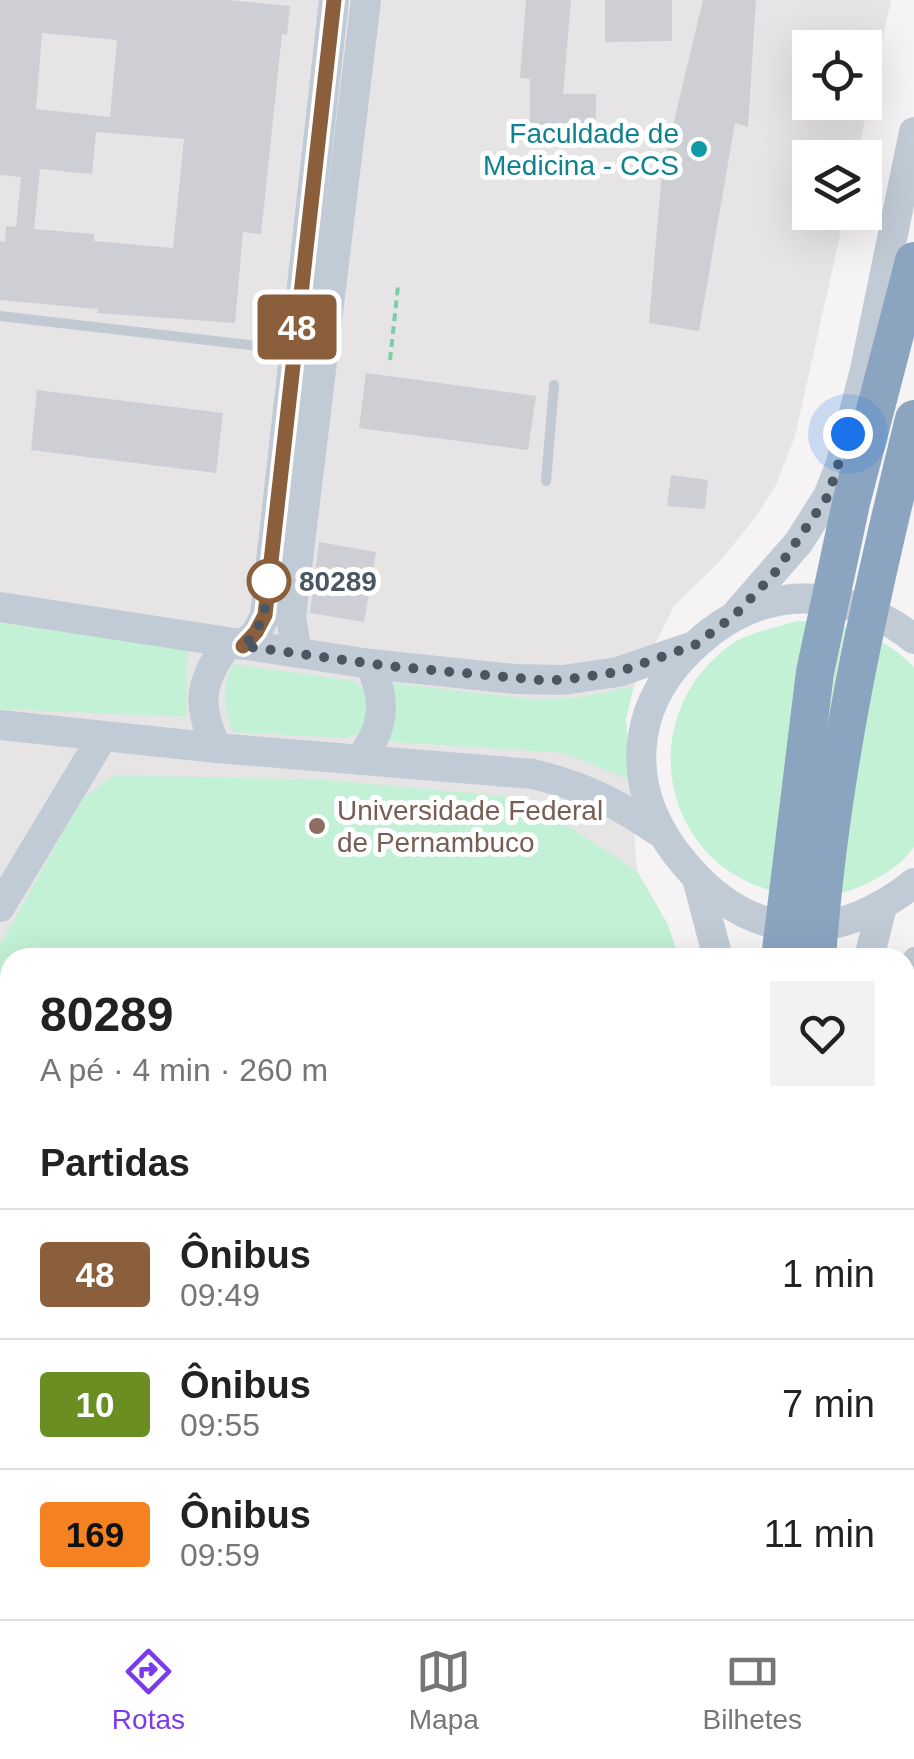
<!DOCTYPE html>
<html lang="pt">
<meta charset="utf-8">
<style>
body{margin:0;font-family:Helvetica,sans-serif;background:#f2f2f2;color:#222;height:100vh;display:flex;flex-direction:column;font-size:38px;white-space:nowrap}
*{box-sizing:border-box;margin:0}
p{font-size:32px;color:#767676}
.icon{flex:none;width:55px;height:55px;fill:none;stroke:currentColor;stroke-width:2;stroke-linecap:round;stroke-linejoin:round}
.map{position:relative;flex:1;overflow:hidden}
.sheet{position:absolute;left:0px;top:948px;width:915px;height:672px;display:flex;flex-direction:column;background:#fff;border-radius:30px 30px 0 0;box-shadow:0 10px 40px #0002}
.sheet>*{flex:none}
.badge{padding:0 20px;border-radius:8px;font-size:35px;line-height:65px}
.controls{position:absolute;left:792px;top:30px;display:grid;gap:20px}
.controls a{display:grid;place-items:center;width:90px;height:90px;border-radius:0px;background:#fff;box-shadow:0 10px 40px #0002;font-size:50px}
.you{position:absolute;width:50px;height:50px;margin:-25px;border:8px solid #fff;border-radius:50%;background:#1a73e8;box-shadow:0 0 0 15px #1a73e833}
.map>.badge{position:absolute;translate:-50% -50%;box-shadow:0 0 0 5px #fff}
h2{padding:0 40px;font-size:38px;line-height:90px}
.round{display:grid;place-items:center;flex:none;width:105px;height:105px;border-radius:0px;background:#f2f2f2}
.headline{display:flex;align-items:center;justify-content:space-between;height:170px;padding:0 40px}
h1{font-size:48px;font-weight:600;line-height:75px}
ul{padding:0;list-style:none}
li{display:flex;align-items:center;gap:30px;height:130px;padding:0 40px;border-top:2px solid #e0e0e0}
li div{flex:1}
li b{display:block;font-size:38px}
li em{font-style:normal}
li .badge{min-width:110px;font-weight:700;text-align:center}
.dock{display:flex;justify-content:space-around;align-items:center;height:140px;border-top:2px solid #e0e0e0;background:#fff;font-size:28px;color:#767676}
.dock a{display:grid;justify-items:center;gap:5px}
.dock .active{color:#7c3aed}
.map>svg:first-child{display:block}
.education{fill:#e6e4e5;fill-rule:evenodd}
.green{fill:#c3f1d5}
.building{fill:#cdcfd5;fill-rule:evenodd}
.lines{fill:none;stroke-linecap:round;stroke-linejoin:round}
.path{stroke:#7ad0a6;stroke-width:4;stroke-dasharray:8 5;stroke-linecap:butt}
.lane{stroke:#c1cad2;stroke-width:10}
.street{stroke:#c1cad2;stroke-width:20}
.secondary{stroke:#c1cbd6;stroke-width:30}
.highway{stroke:#8ba5c1;stroke-width:38}
.line-casing{stroke:#fff;stroke-width:22}
.line{stroke:#8b5e3c;stroke-width:15}
.walk{stroke:#4a5661;stroke-width:10;stroke-dasharray:0 18}
.culture-dot{fill:#0f9aa8;stroke:#fff;stroke-width:4}
.stop-dot{fill:#fff;stroke:#8b5e3c;stroke-width:5}
.education-dot{fill:#8d6e63;stroke:#fff;stroke-width:4}
.labels{text-anchor:middle;dominant-baseline:central;stroke-width:10;stroke-linejoin:round;paint-order:stroke}
.culture-label{font-size:28px;fill:#0d838f;stroke:#fff;text-anchor:end}
.stop-label{font-size:28px;font-weight:bold;fill:#4a5661;stroke:#fff;text-anchor:start}
.education-label{font-size:28px;fill:#785e54;stroke:#fff;text-anchor:start}
</style>
<div class="map">
<svg width="914" height="1619" viewBox="0 0 914 1619">
<rect width="100%" height="100%" fill="#f5f3f3"/>
<path class="education" d="M0,0H891L857,157L810,158V212L845,213L795,436L776,485L757,515L722,559L674,606L634,686L626,718L637,871L667,923L679,957L10,958V1610H671V1619H0ZM810,48H865V102H810Z"/>
<g class="green">
<path d="M797,621C847,624 877,631 914,667V847C900,867 881,877 859,887C833,899 805,899 777,892C658,864 633,713 732,644C749,632 777,628 797,621Z"/>
<polygon points="0,623 188,649 186,717 0,709"/>
<path d="M233,664L355,681L370,696C371,716 369,731 348,738L233,732C224,706 221,690 233,664Z"/>
<polygon points="384,682 529,699 579,698 634,686 626,718 630,780 565,753 380,741"/>
<polygon points="114,775 324,780 525,798 637,871 667,923 679,957 10,958 10,1086 0,1079 0,945 82,799"/>
<polygon points="173,1610 258,1610 257,1619 172,1619"/>
<polygon points="299,1610 384,1610 383,1619 298,1619"/>
</g>
<g class="building">
<path d="M0,0H229L290,6L287,35L282,34L261,234L243,232L235,323L97,313L98,309L0,300V241L5,242L6,226L16,227L21,177L0,175ZM42,33L117,40L110,117L36,109ZM96,132L184,139L173,248L94,241V234L34,229L40,169L92,174Z"/>
<polygon points="526,0 571,0 563,94 596,94 596,145 530,145 530,79 520,78"/>
<polygon points="605,0 672,0 672,41 605,42"/>
<polygon points="703,0 756,0 748,127 735,123 699,331 649,323 662,171"/>
<polygon points="366,373 536,396 528,450 359,428"/>
<polygon points="37,390 223,413 216,473 31,450"/>
<polygon points="671,475 708,480 705,509 667,506"/>
<polygon points="319,542 376,552 364,622 310,613"/>
</g>
<g class="lines">
<polyline class="path" points="390,360 398,286"/>
<g class="lane">
<polyline points="0,316 292,350"/>
<polyline points="546,481 554,385"/>
<polyline points="0,1210 10,1217"/>
<polyline points="77,1619 78,1610"/>
</g>
<g class="street">
<polyline points="905,969 914,957"/>
<polyline points="905,1296 914,1298"/>
<polyline points="905,1597 914,1600"/>
</g>
<g class="secondary">
<polyline points="0,607 370,664 515,679 563,680 618,672 688,648"/>
<polyline points="737,613 799,542 828,496 840,466 865,370 914,132"/>
<path d="M914,639C870,604 811,587 756,607C730,616 707,633 687,653C629,712 627,788 676,853C742,940 828,951 914,883"/>
<polyline points="243,645 257,632 265,615 334,0"/>
<polyline points="297,653 291,617 366,0"/>
<path d="M0,725L217,748L533,774C583,786 617,803 659,832"/>
<path d="M217,748C196,705 199,682 228,643"/>
<path d="M359,760C385,729 387,700 370,664"/>
<polyline points="698,882 718,958"/>
<polyline points="0,907 103,736"/>
<polyline points="869,958 882,906"/>
<polyline points="715,1619 715,1610"/>
<polyline points="843,1619 843,1610"/>
</g>
<g class="highway">
<polyline points="780,958 815,672 851,503 914,261"/>
<path d="M817,958C830,774 870,597 914,419"/>
<polyline points="751,1619 751,1610"/>
<polyline points="800,1619 800,1610"/>
</g>
</g>
<g class="lines">
<defs>
<polyline id="line" points="243,646 256,632 265,615 334,0"/>
</defs>
<use href="#line" class="line-casing"/>
<use href="#line" class="line"/>
<path class="walk" d="M269,581L270,577C266,605 265,626 243,646L388,666L539,680H562L618,672L670,654L695,645L735,615L774,574L828,496L848,434"/>
</g>
<circle class="culture-dot" cx="699" cy="149" r="10"/>
<circle class="stop-dot" cx="269" cy="581" r="20"/>
<circle class="education-dot" cx="317" cy="826" r="10"/>
<g class="labels">
<g class="culture-label">
<text x="679" y="133">Faculdade de<tspan x="679" dy="32">Medicina - CCS</tspan></text>
</g>
<g class="stop-label">
<text x="299" y="581">80289</text>
</g>
<g class="education-label">
<text x="337" y="810">Universidade Federal<tspan x="337" dy="32">de Pernambuco</tspan></text>
</g>
</g>
</svg>
<div class="controls">
<a><svg class="icon" aria-label="locate" viewBox="0 0 24 24"><circle cx="12" cy="12" r="6"/><path d="M12 2v4M12 18v4M2 12h4M18 12h4"/></svg></a>
<a><svg class="icon" aria-label="layers" viewBox="0 0 24 24"><path d="M12 4l9 5-9 5-9-5zM3 14l9 5 9-5"/></svg></a>
</div>
<div class="you" style="left:848px;top:434px"></div>
<b class="badge" style="left:297px;top:327px;background:#8b5e3c;color:#fff">48</b>
<section class="sheet">
<div class="headline"><div><h1>80289</h1><p>A pé · 4 min · 260 m</p></div><a class="round"><svg class="icon" aria-label="heart" viewBox="0 0 24 24"><path d="M12 20l-8-8c-3-5 5-10 8-4 3-6 11-1 8 4z"/></svg></a></div>
<h2>Partidas</h2>
<ul>
<li><span class="badge" style="background:#8b5e3c;color:#fff">48</span><div><b>Ônibus</b><p>09:49</p></div><em>1 min</em></li>
<li><span class="badge" style="background:#6b8e23;color:#fff">10</span><div><b>Ônibus</b><p>09:55</p></div><em>7 min</em></li>
<li><span class="badge" style="background:#f58220;color:#111">169</span><div><b>Ônibus</b><p>09:59</p></div><em>11 min</em></li>
</ul>
</section>
</div>
<nav class="dock">
<a class="active"><svg class="icon" aria-label="directions" viewBox="0 0 24 24"><path d="M12 3l9 9-9 9-9-9zM9 14v-3h6M13 9l2 2-2 2"/></svg>Rotas</a>
<a><svg class="icon" aria-label="map" viewBox="0 0 24 24"><path d="M3 6l6-2 6 2 6-2v14l-6 2-6-2-6 2zM9 4v14M15 6v14"/></svg>Mapa</a>
<a><svg class="icon" aria-label="tickets" viewBox="0 0 24 24"><path d="M3 7h18v10H3zM15 7v10"/></svg>Bilhetes</a>
</nav>
